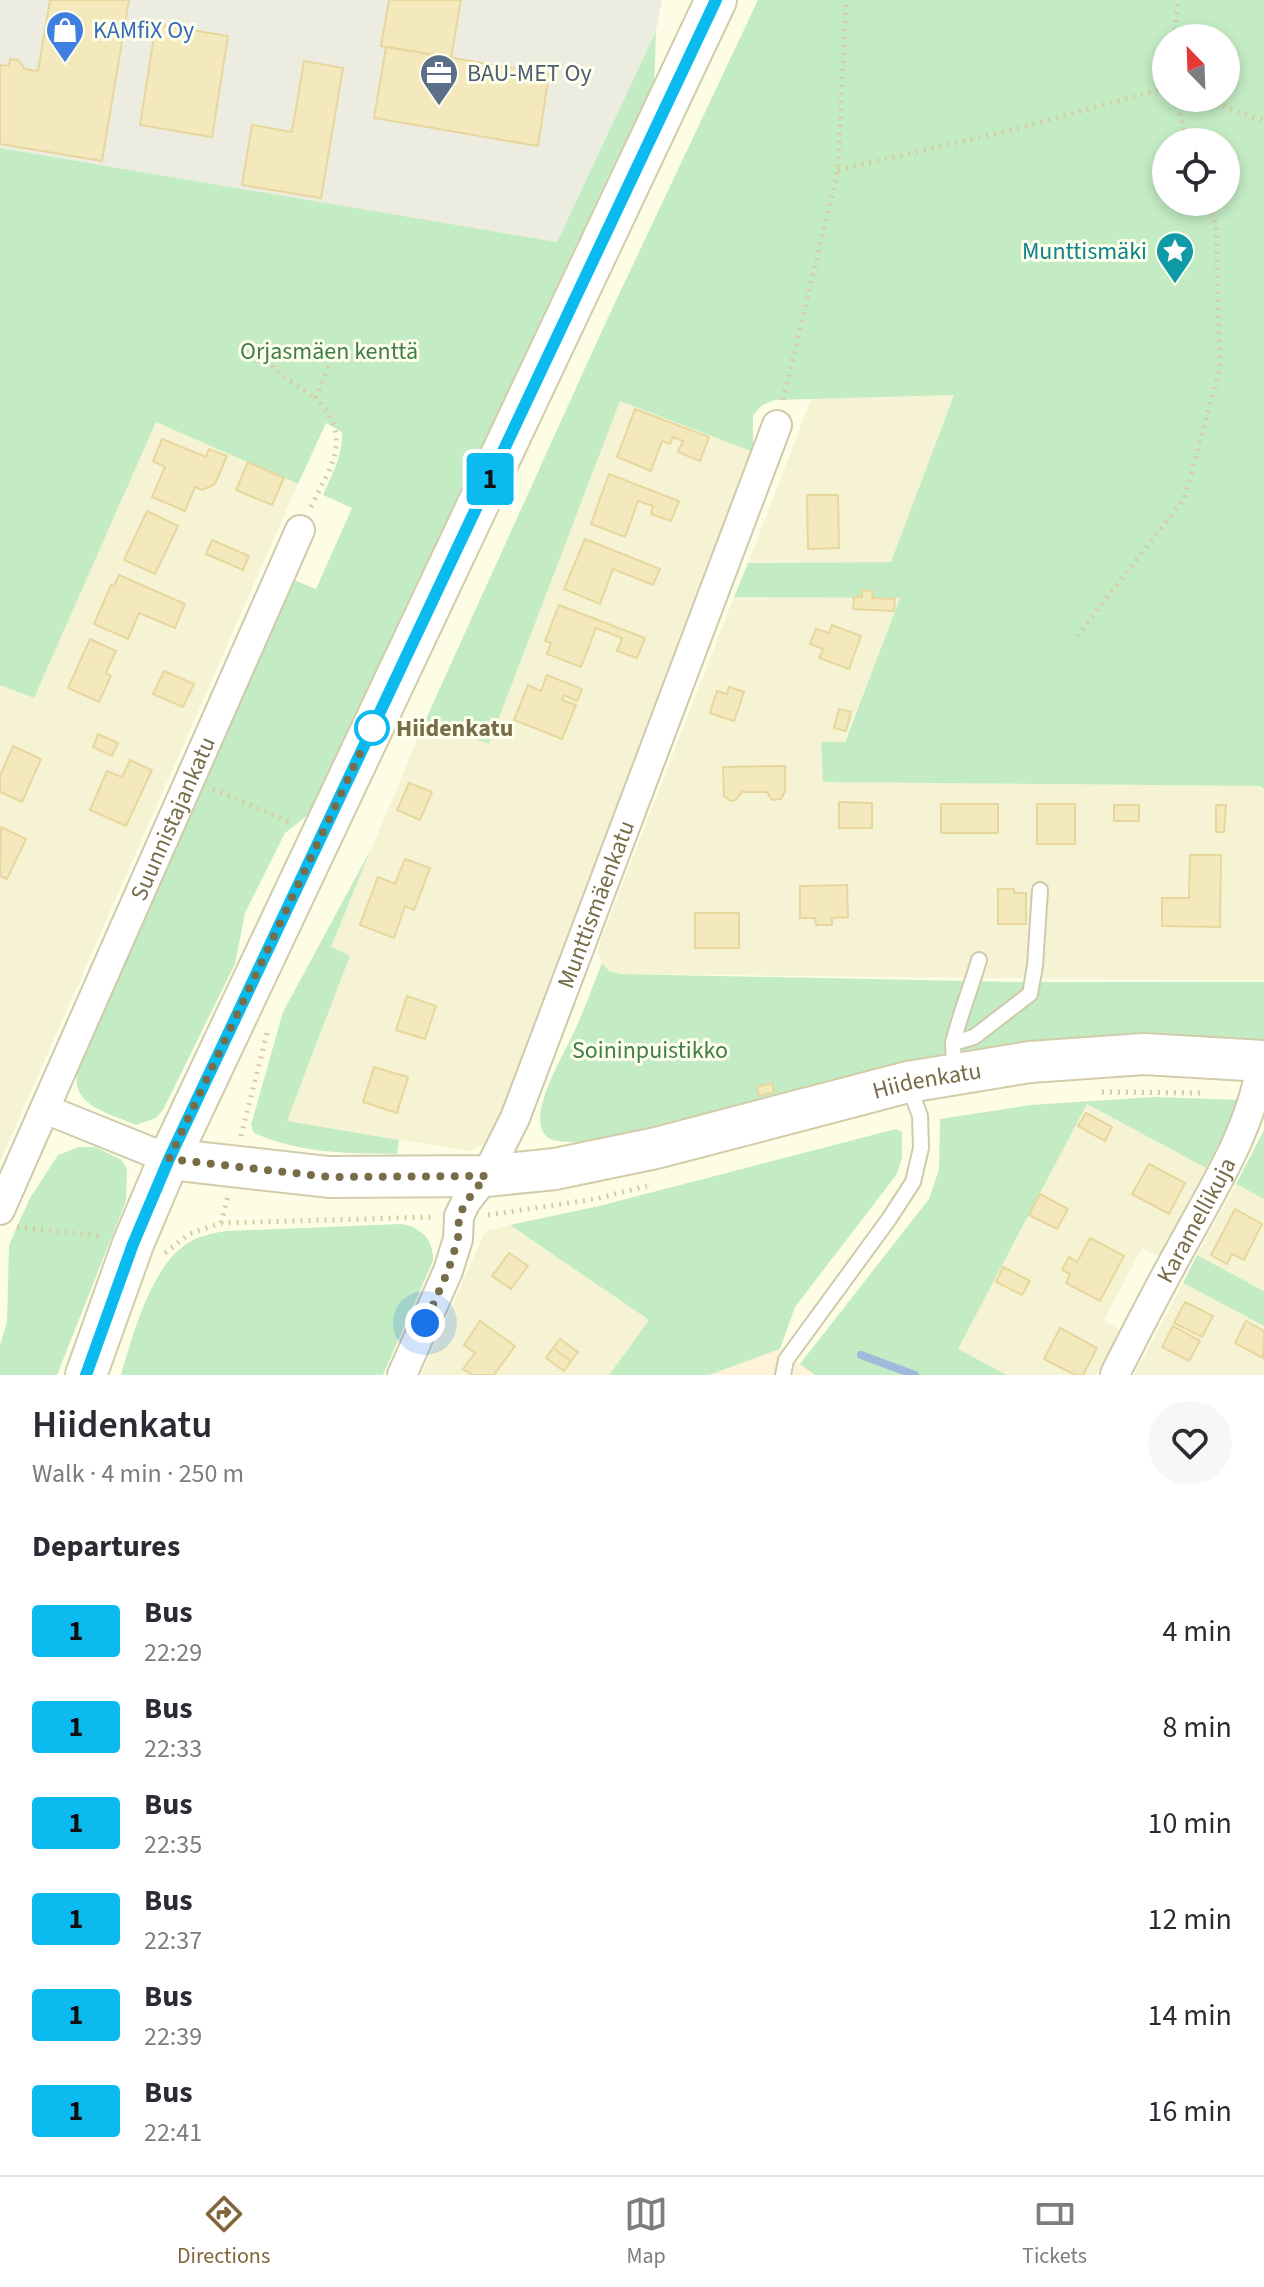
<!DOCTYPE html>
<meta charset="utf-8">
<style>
body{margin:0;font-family:"Source Sans 3",sans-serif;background:#f7f7f7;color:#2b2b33;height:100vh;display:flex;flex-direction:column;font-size:30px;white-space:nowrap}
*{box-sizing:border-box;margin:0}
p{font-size:26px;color:#7c7c81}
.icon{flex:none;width:44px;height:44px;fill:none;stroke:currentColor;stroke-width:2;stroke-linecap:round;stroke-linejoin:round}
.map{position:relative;height:1375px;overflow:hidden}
.details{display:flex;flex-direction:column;background:#fff;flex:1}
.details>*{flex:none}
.badge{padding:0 16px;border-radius:6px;font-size:28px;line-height:52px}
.needle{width:52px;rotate:337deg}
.buttons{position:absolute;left:1152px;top:24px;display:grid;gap:16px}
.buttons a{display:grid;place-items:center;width:88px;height:88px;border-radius:50%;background:#fff;box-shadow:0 4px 12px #0003;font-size:40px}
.you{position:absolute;width:40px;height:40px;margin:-20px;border:6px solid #fff;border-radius:50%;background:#1a73e8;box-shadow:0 0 0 12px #1a73e833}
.map>.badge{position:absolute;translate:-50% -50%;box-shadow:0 0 0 4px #fff}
h2{padding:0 32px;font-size:30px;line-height:72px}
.round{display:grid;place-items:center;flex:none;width:84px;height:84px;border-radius:42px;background:#f7f7f7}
.overview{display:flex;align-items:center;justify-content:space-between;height:136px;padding:0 32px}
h1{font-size:38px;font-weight:600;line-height:60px}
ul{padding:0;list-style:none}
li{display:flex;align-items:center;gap:24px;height:96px;padding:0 32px}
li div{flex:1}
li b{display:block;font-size:30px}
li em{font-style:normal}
li .badge{min-width:88px;font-weight:700;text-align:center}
.menu{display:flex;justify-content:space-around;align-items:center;height:112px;border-top:2px solid #e1e1e2;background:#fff;font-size:22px;color:#7c7c81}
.menu a{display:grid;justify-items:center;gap:4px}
.menu .selected{color:#81663c}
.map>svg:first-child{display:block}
.residential{fill:#f5f3d4}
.commercial{fill:#fef3d9}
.industrial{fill:#edece0}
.green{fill:#c3ecc4;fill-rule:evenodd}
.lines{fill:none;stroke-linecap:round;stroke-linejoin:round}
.stream{stroke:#9fb9da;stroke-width:8}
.building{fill:#f3e9bd;stroke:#e7d79c;stroke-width:2}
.lane-casing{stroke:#cfcaab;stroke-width:18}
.street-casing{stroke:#cfcaab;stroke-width:32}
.secondary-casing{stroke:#d2cca8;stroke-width:44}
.path{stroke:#d9cd9f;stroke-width:5;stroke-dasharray:2 6;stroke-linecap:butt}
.lane{stroke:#fff;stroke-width:14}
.street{stroke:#fff;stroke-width:28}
.secondary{stroke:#fff;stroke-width:40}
.line-casing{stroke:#fff;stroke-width:18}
.line{stroke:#0bbbf0;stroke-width:12}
.walk{stroke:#786d49;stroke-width:8;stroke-dasharray:0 14.4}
.stop-dot{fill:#fff;stroke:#0bbbf0;stroke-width:4}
.labels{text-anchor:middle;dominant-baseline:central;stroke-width:6;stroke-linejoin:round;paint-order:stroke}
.shop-label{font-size:24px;fill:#366cbe;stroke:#ffffed;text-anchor:start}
.service-label{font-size:24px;fill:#4e5e75;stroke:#ffffed;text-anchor:start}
.culture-label{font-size:24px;fill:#0d838f;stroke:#ffffed;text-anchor:end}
.park-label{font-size:24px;fill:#417e48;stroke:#ffffed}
.stop-label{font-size:24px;font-weight:bold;fill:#786d49;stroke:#ffffed;text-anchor:start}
.street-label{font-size:24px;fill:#786d49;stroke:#ffffed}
</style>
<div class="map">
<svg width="1264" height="1375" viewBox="0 0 1264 1375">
<rect width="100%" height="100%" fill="#fdfde6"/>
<g class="residential">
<polygon points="955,395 892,562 748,563 812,397"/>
<polygon points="620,401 753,452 501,1125 490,1141 469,1151 287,1122 350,957 330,948 425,721 489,744"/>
<polygon points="156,421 298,484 0,1162 0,685 34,697"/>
<polygon points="734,597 900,598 844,742 821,742 823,782 1260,786 1264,789 1264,981 621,974 609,971 602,963 598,952 600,942"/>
<polygon points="1087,1104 1206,1168 1159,1257 1142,1248 1104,1320 1120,1330 1096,1375 1007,1375 958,1349"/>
<polygon points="1236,1184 1264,1199 1264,1291 1197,1255"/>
<polygon points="510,1225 649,1320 609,1375 421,1375 485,1232"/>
<polygon points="1183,1283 1264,1326 1264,1375 1134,1375"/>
</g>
<polygon class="commercial" points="780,1349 815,1375 678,1375"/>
<polygon class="industrial" points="0,0 662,0 656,31 557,242 0,148"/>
<g class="green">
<path d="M758,0H1264V789L1260,786L823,782L821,742H845L900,598L734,597L748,563L891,562L954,395L774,400L761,406L753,415V452L620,401L489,744L425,721L605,324ZM1166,38H1226V98H1166ZM1166,142H1226V202H1166Z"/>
<path d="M656,31L654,89L309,814L285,833L245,913L235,964L163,1110L156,1118L136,1125C103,1111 63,1104 81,1059L294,580L316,589L352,508L323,495C332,474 343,455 342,432L326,423L298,484L156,422L34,698L0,685V148L557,242Z"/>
<path d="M371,849L331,947L350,956L287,1121L399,1140L397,1154C344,1153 304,1154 254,1133L251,1125L283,1012Z"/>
<path d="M602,963L609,971L621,974L1016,982H1264V1044C1182,1037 1099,1033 1017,1043C987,1047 958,1056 928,1062C852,1078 775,1098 699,1116C672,1123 567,1155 546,1136C525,1116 566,1051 575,1030C585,1008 593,985 602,963Z"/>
<polygon points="1153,1097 1243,1100 1206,1168 1087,1104 958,1349 1007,1375 815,1375 800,1364 929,1199 939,1169 940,1119 1031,1105"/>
<polygon points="896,1129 902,1132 902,1157 897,1174 795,1307 780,1349 709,1375 609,1375 649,1320 510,1225 599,1206"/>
<polygon points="1264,1130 1264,1199 1236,1184"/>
<polygon points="79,1147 95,1147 122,1160 127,1169 126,1201 57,1375 0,1375 0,1345 7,1322 9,1245 30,1198 58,1155"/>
<path d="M401,1224C421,1227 434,1240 433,1261L383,1375H121C132,1337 151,1268 185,1245C197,1236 212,1233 227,1231Z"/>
<polygon points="1197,1255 1264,1291 1264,1326 1183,1283"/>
</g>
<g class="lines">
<polyline class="stream" points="861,1355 915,1375"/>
</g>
<g class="building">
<polygon points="50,0 129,0 102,161 0,144 0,65 9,66 10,59 18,60 25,69 38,71"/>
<polygon points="389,0 461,0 451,58 381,46"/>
<polygon points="156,24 228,36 212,137 140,125"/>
<polygon points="386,47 549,74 538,146 374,118"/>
<polygon points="304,61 343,68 321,198 242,185 252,125 292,132"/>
<polygon points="635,409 709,437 700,461 678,452 683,441 673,437 670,444 662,441 651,471 617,457"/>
<polygon points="162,439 206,457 209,449 227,456 215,484 203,490 195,487 185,511 152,497 165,467 153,461"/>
<polygon points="248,462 284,478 272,505 236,490"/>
<polygon points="609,474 679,501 671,521 651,514 653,506 638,501 625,537 591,524"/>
<polygon points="807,495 838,495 839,548 808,549"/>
<polygon points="147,511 178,526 155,574 124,560"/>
<polygon points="585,539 660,569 653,585 613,569 600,604 564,589"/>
<polygon points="212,540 249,556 243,570 206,554"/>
<polygon points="119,575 185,604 175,628 139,613 128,639 94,624 111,585 114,586"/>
<polygon points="862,590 873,591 872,598 895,599 894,611 853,609 854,597 862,597"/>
<polygon points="559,605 645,638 637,658 617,651 622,638 596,628 581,667 547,654 551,643 545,641"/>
<polygon points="832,625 861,636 849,669 819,658 823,649 810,644 816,629 829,633"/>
<polygon points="90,639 116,651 106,673 111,676 99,702 68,688"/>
<polygon points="164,671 194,684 183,707 153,694"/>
<polygon points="547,675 582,689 577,701 564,695 562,700 576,705 562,739 514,720 528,685 541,691"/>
<polygon points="729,687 744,692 734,721 710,713 717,691 727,694"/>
<polygon points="839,709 851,712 846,731 834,728"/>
<polygon points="98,734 118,743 112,756 93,747"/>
<polygon points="13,746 41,759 22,802 0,792 0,776"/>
<polygon points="130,760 152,770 126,826 90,810 107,771 122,777"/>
<polygon points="785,766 785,792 781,799 772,800 767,792 742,792 736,800 731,801 724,796 723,767"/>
<polygon points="409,783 432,792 420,820 397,810"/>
<polygon points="839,802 872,803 872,828 839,828"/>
<rect x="941" y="804" width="57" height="29"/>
<rect x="1037" y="804" width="38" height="40"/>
<rect x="1114" y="805" width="25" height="16"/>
<polygon points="1216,805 1226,805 1224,832 1216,832"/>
<polygon points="1,827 26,839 7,879 0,876"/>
<polygon points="1190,855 1221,855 1220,927 1162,926 1162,898 1189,898"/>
<polygon points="405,859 430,868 414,910 405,906 394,938 360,925 378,877 395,884"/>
<polygon points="847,885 848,917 832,918 832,925 816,925 815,918 800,918 800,886"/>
<polygon points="998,889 1014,889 1014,893 1026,893 1026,924 998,924"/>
<rect x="695" y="913" width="44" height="35"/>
<polygon points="407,996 436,1006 425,1039 396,1030"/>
<polygon points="374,1067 408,1077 397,1113 363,1102"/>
<polygon points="772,1083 774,1092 759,1096 757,1087"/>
<polygon points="1086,1113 1112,1127 1105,1141 1078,1126"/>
<polygon points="1149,1164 1185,1183 1169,1214 1132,1194"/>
<polygon points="1040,1194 1068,1209 1057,1229 1029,1215"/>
<polygon points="1235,1209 1262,1224 1244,1260 1232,1254 1227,1264 1211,1255"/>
<polygon points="1090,1238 1124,1256 1100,1301 1066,1283 1070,1274 1062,1270 1069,1257 1077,1262"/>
<polygon points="509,1253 528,1266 511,1289 492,1276"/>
<polygon points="1003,1267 1030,1281 1022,1295 996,1282"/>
<polygon points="1185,1302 1213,1316 1202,1337 1174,1323"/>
<polygon points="480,1321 515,1346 494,1375 472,1375 463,1369 475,1353 464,1345"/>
<polygon points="1246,1321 1264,1331 1263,1358 1235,1343"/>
<polygon points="1173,1326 1200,1341 1189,1361 1162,1347"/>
<polygon points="1060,1328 1097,1348 1083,1375 1075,1375 1044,1359"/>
<polygon points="560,1339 578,1352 571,1361 553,1348"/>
<polygon points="553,1348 571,1361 564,1371 546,1358"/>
</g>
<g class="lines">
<defs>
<g id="lane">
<path d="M953,1043C960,1014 971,988 979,960"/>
<polyline points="954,1070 953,1043 974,1037 1030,994 1035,966 1040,890"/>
<polyline points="783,1375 786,1360 889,1219 913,1182 921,1148 920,1116 909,1086"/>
</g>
<g id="street">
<polyline points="45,1109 169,1159"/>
<path id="s1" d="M0,1210L300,530"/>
<path id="s2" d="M1115,1374C1138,1328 1162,1282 1187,1237C1218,1180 1252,1126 1262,1061"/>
<path id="s3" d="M402,1375L448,1271L458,1239L459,1216L466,1202L486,1176L515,1118L777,425"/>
</g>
<g id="secondary">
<path id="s4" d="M169,1159L329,1177L486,1176L555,1169L656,1148L908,1082L1030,1062L1144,1054L1264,1061"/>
<polyline points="86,1375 133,1244 169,1159 716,0"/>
</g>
</defs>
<use href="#lane" class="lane-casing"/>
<use href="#street" class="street-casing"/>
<use href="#secondary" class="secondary-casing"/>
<g class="path">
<polyline points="1174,38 1178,0"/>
<polyline points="1174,98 1188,142"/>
<polyline points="1200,98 1264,121"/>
<polyline points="838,170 1011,130 1166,88"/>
<polyline points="264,352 276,371 316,398"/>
<polyline points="783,400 838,170 846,0"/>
<path d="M311,507C331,465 354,439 316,398L330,362"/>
<polyline points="1077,636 1184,499 1220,369 1216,225 1208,202"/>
<polyline points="213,789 292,823"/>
<polyline points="1102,1092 1200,1093"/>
<polyline points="241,1136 267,1033"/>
<polyline points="488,1215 595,1199 647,1186"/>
<polyline points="221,1223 228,1196"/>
<polyline points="17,1227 102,1236"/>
<polyline points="165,1253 189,1234 221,1223 434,1217"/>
</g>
<use href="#lane" class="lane"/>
<use href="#street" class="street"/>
<use href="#secondary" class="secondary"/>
</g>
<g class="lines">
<defs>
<polyline id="line" points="86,1375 133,1244 169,1159 716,0"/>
</defs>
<use href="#line" class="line-casing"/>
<use href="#line" class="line"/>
<polyline class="walk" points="372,728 169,1159 329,1177 486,1176 466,1202 459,1216 458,1239 448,1271 425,1323"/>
</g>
<defs>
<symbol id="shop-pin" viewBox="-11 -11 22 30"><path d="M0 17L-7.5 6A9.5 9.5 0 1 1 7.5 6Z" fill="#3f7fe0" stroke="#ffffed"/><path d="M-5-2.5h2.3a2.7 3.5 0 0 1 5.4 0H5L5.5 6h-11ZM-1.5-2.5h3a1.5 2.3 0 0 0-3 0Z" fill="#fff"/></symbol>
<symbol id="office-pin" viewBox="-11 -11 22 30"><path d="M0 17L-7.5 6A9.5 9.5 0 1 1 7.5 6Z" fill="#5c6f8a" stroke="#ffffed"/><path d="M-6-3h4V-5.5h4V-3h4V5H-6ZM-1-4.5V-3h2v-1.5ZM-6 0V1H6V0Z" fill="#fff"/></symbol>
<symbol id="sight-pin" viewBox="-11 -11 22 30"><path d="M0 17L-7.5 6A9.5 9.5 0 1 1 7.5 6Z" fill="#0f9aa8" stroke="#ffffed"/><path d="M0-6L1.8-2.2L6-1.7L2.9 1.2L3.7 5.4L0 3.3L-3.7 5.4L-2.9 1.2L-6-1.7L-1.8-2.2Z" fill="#fff"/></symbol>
</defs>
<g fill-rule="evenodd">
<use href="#shop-pin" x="43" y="8" width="44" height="60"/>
<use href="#office-pin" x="417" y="51" width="44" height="60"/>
<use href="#sight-pin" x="1153" y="229" width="44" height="60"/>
</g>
<circle class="stop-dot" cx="372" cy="728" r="16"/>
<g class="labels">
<g class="shop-label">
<text x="93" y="30">KAMfiX Oy</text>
</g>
<g class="service-label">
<text x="467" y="73">BAU-MET Oy</text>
</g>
<g class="culture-label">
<text x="1147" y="251">Munttismäki</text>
</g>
<g class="park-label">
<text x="329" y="351">Orjasmäen kenttä</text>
<text x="650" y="1050">Soininpuistikko</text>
</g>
<g class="stop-label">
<text x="396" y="728">Hiidenkatu</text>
</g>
<g class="street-label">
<text stroke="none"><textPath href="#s1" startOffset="428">Suunnistajankatu</textPath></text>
<text stroke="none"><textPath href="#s3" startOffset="512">Munttismäenkatu</textPath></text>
<text stroke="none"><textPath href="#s4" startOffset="770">Hiidenkatu</textPath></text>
<text stroke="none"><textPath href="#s2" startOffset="174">Karamellikuja</textPath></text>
</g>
</g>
</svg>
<div class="buttons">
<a><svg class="needle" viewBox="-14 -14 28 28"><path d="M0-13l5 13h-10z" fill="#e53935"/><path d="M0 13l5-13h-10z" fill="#7c7c81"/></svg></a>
<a><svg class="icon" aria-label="locate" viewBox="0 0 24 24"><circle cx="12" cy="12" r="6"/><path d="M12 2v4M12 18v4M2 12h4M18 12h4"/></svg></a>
</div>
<div class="you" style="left:425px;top:1323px"></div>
<b class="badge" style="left:490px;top:479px;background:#0bbbf0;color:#111">1</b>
</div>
<section class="details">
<div class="overview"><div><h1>Hiidenkatu</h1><p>Walk · 4 min · 250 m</p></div><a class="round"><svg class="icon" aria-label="heart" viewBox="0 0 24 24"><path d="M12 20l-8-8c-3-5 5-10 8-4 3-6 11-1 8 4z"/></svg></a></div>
<h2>Departures</h2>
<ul>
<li><span class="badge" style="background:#0bbbf0;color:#111">1</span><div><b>Bus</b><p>22:29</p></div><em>4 min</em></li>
<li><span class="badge" style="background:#0bbbf0;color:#111">1</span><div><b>Bus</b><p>22:33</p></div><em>8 min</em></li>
<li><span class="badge" style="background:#0bbbf0;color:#111">1</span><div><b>Bus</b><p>22:35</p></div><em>10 min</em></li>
<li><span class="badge" style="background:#0bbbf0;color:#111">1</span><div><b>Bus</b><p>22:37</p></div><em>12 min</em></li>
<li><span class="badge" style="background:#0bbbf0;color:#111">1</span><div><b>Bus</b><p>22:39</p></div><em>14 min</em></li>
<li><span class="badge" style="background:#0bbbf0;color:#111">1</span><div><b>Bus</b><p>22:41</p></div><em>16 min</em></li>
</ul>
</section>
<nav class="menu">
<a class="selected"><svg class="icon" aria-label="directions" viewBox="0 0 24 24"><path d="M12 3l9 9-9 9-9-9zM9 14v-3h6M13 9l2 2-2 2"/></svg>Directions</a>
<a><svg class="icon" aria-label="map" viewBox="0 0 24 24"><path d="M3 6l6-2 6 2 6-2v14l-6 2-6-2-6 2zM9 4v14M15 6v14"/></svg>Map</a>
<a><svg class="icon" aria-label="tickets" viewBox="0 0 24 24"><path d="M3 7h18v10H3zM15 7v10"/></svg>Tickets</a>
</nav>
